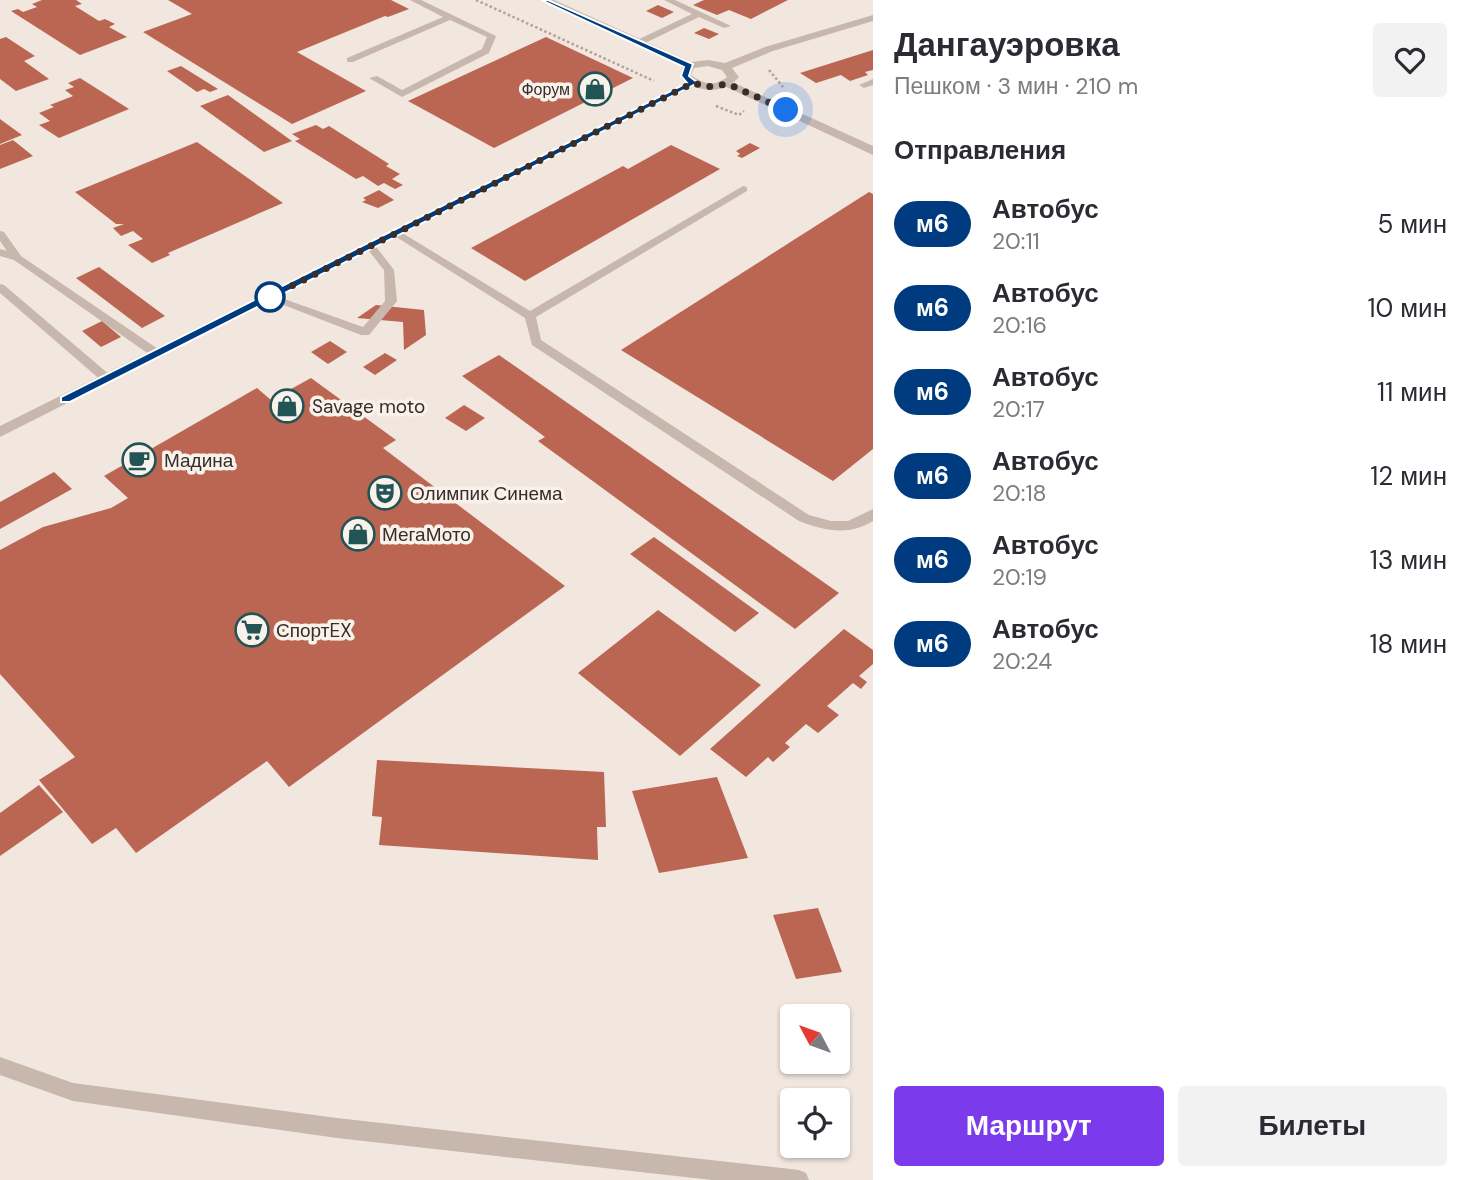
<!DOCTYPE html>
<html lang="ru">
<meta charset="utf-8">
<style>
body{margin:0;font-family:"DM Sans",sans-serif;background:#f2f2f3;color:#2b2b33;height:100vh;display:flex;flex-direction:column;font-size:26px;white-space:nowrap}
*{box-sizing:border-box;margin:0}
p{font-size:23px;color:#7c7c81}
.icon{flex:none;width:38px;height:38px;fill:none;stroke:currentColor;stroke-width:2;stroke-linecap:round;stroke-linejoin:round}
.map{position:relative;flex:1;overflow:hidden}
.drawer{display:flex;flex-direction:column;background:#fff;width:595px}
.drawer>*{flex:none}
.badge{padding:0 14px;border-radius:23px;font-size:24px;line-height:46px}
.needle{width:46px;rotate:311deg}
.buttons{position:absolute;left:780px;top:1004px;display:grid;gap:14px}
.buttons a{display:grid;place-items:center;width:70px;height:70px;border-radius:7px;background:#fff;box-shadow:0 2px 5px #0004;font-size:35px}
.you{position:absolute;width:35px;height:35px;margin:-18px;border:5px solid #fff;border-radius:50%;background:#1a73e8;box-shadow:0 0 0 10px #1a73e833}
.map>.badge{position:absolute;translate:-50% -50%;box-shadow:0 0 0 4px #fff}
h2{padding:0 21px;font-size:26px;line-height:63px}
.round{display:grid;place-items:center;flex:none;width:74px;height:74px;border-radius:7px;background:#f2f2f3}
.headline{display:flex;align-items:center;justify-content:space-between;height:119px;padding:0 21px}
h1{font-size:33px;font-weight:800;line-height:52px}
.primary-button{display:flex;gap:14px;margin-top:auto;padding:14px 21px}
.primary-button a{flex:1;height:80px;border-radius:7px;background:#7c3aed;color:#fff;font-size:28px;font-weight:800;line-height:80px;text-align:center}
.primary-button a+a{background:#f2f2f3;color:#2b2b33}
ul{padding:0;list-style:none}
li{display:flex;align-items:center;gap:21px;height:84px;padding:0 21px}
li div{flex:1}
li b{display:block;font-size:26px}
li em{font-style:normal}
li .badge{min-width:77px;font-weight:700;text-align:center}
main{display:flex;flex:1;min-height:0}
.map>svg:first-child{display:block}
.building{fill:#bb6653}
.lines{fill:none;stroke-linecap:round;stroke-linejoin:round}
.path{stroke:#b4a196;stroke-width:2.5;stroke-dasharray:2.5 2.5;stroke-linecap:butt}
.service{fill:#c8b7ac;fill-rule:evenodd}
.minor{fill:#c8b7ac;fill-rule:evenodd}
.tertiary{fill:#c8b7ac;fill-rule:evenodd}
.line{fill:#003b80;stroke:#fff;stroke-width:2}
.walk{stroke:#372d2a;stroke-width:7;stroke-dasharray:0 12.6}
.stop-dot{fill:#fff;stroke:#003b80;stroke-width:3.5}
.labels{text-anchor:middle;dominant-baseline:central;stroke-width:7;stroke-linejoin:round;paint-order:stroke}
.far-poi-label{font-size:16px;fill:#372d2a;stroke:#f9f2eb;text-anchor:end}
.poi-label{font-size:19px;fill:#372d2a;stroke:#f9f2eb;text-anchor:start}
</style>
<main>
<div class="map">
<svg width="873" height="1180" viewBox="0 0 873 1180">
<rect width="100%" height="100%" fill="#f1e7df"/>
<g class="building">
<polygon points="42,0 76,0 82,4 75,6 99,21 105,19 115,24 109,27 127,37 80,55 11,11 18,9 23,12 37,7 32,4"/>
<polygon points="168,0 391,0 409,9 388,17 385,16 297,52 366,91 292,124 143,32 192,14"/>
<polygon points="704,0 788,0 751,19 729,10 717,15 693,5"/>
<polygon points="658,5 674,12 662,18 646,11"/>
<polygon points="704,28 719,34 709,39 694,33"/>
<polygon points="6,37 35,56 24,61 49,79 16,91 0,79 0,39"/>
<polygon points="546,37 633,78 494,148 408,101"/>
<polygon points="873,50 873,70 865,72 868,75 850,81 841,75 816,83 800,73"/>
<polygon points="181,66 218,89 210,92 204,89 197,92 167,71"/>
<polygon points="80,78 129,109 59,138 39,125 50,121 39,113 54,107 50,105 73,96 65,90 74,87 68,83"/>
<polygon points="228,95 292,141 264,152 200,106"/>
<polygon points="0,119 22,135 0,144"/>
<polygon points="316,125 323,129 329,126 389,164 386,166 400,174 392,179 403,185 395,189 384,183 378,186 363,176 356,179 295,141 300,139 292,134"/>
<polygon points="13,140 33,156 0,169 0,145"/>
<polygon points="197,142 283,203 168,253 170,255 152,263 128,245 143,239 133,231 121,236 113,228 124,224 116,224 75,192"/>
<polygon points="750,143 760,148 742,158 737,156 740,154 736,151"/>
<polygon points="671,145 720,169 525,281 471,248 623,166 628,169"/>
<polygon points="379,190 394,200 378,208 362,202 366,200 363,198"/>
<polygon points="869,192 873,194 873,449 833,481 621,350"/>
<polygon points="99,267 165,316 142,328 76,278"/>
<polygon points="376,305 424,310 426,335 404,350 403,322 357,318"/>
<polygon points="102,321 121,337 101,347 82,331"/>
<polygon points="330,341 347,352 328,364 311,352"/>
<polygon points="385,353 397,360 375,375 363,367"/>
<polygon points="499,355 839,593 795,629 538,441 545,437 462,376"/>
<polygon points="311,378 396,440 383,448 565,586 289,787 267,761 136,853 116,828 92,844 39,780 75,757 0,674 0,550 43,527 111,508 128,498 104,476 257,388 271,400"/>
<polygon points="464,405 485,418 466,431 445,418"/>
<polygon points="54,472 72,489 0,529 0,502"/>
<polygon points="654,537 759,613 735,632 630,554"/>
<polygon points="658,610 761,685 680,756 578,673"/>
<polygon points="844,629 873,650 873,664 859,676 867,682 861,689 853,683 827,706 839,715 818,733 806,724 785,743 790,747 773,762 768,757 746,777 710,749"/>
<polygon points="377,760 604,772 606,827 597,827 598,860 379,845 382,817 372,816"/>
<polygon points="717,777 748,858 659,873 632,791"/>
<polygon points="39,785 63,812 0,856 0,813"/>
<polygon points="818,908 842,972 796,979 773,915"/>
</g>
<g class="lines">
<g class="path">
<polyline points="476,0 654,81"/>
<polyline points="769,70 783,87"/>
<polyline points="716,106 739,115 744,111"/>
</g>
<g class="service">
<polygon points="410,0 421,0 496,36 489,53 402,97 369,78 377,76 402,90 482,49 487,37 450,20 353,62 347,62 347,58 443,17"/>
<polygon points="664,0 675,0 731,26 724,28 699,17 641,45 635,45 635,41 692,14"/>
<polygon points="873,79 873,85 864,88 859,85"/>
<path d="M743,186L747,187V191L536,317L541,340L809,515L831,521H848L873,509V521C849,536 825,531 799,521L532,345L525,318L390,233L395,230L399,231L530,311Z"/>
<polygon points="0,231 4,232 21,256 161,351 161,357 153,357 14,260 0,256 0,249 7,251 0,241"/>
<polygon points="370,243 374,244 394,270 397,301 369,335 361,335 263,297 269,294 273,295 363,327 385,301 384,270 365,246"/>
<polygon points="0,284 4,285 111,376 113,379 111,382 103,382 0,293"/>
<polygon points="0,1057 73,1083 337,1118 799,1170 806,1173 809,1180 712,1180 337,1138 73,1101 0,1075"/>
</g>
<g class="minor">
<polygon points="693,80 697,81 697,85 0,437 0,426"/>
<polygon points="724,82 732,82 873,146 873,155 724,86"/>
</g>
<path class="tertiary" d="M540,0H554L691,62L708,60L725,63L765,47L873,15V21L773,51L732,68L739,77C724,95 698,93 681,78L682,67ZM708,66L722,70L727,77C715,87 703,84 691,75L694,68Z"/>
</g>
<polygon class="line" points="541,0 548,0 693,64 689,76 698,83 70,402 61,402 61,397 687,83 681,76 684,67"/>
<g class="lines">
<polyline class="walk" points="270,297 693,83 707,87 728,84 786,110"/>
</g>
<defs>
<symbol id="shop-ring" viewBox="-11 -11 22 22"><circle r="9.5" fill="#f9f2eb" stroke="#235455" stroke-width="1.5"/><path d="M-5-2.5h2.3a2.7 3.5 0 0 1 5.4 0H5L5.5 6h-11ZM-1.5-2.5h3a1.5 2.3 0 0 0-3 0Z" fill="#235455"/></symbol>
<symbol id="cafe-ring" viewBox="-11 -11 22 22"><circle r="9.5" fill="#f9f2eb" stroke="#235455" stroke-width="1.5"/><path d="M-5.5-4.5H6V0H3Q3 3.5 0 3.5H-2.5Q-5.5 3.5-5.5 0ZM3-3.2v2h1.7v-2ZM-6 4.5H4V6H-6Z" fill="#235455"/></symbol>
<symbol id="theatre-ring" viewBox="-11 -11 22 22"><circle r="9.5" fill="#f9f2eb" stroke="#235455" stroke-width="1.5"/><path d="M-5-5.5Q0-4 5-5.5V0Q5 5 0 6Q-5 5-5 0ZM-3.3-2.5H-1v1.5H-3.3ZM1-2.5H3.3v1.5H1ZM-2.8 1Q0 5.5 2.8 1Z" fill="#235455"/></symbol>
<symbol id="supermarket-ring" viewBox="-11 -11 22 22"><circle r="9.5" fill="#f9f2eb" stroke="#235455" stroke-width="1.5"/><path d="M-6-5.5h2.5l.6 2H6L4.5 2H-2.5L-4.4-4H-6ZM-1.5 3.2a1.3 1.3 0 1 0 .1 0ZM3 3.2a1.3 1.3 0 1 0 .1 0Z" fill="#235455"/></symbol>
</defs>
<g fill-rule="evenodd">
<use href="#shop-ring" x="576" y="70" width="38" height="38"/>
<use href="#shop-ring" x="268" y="387" width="38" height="38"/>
<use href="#cafe-ring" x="120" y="441" width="38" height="38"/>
<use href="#theatre-ring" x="366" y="474" width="38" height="38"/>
<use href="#shop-ring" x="339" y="515" width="38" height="38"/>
<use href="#supermarket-ring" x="233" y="611" width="38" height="38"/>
</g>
<circle class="stop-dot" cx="270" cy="297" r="14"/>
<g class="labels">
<g class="far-poi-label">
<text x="570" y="89">Форум</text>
</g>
<g class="poi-label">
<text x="312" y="406">Savage moto</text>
<text x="164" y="460">Мадина</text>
<text x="410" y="493">Олимпик Синема</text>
<text x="382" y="534">МегаМото</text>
<text x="276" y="630">СпортEX</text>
</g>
</g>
</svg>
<div class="buttons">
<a><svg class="needle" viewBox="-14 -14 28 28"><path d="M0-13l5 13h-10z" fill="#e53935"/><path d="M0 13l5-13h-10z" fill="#7c7c81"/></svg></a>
<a><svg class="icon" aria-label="locate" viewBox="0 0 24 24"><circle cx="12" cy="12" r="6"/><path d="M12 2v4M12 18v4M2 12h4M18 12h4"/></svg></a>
</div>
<div class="you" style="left:786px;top:110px"></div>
</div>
<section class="drawer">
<div class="headline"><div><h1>Дангауэровка</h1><p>Пешком · 3 мин · 210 m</p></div><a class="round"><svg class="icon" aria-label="heart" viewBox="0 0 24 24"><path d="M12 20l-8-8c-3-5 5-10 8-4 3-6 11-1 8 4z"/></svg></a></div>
<h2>Отправления</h2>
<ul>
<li><span class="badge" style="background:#003b80;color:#fff">м6</span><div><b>Автобус</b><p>20:11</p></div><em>5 мин</em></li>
<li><span class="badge" style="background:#003b80;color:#fff">м6</span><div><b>Автобус</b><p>20:16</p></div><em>10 мин</em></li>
<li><span class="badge" style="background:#003b80;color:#fff">м6</span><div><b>Автобус</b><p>20:17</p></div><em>11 мин</em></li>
<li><span class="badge" style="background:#003b80;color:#fff">м6</span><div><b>Автобус</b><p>20:18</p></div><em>12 мин</em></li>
<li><span class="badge" style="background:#003b80;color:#fff">м6</span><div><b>Автобус</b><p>20:19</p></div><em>13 мин</em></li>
<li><span class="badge" style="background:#003b80;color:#fff">м6</span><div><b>Автобус</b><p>20:24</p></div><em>18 мин</em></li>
</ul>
<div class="primary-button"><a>Маршрут</a><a>Билеты</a></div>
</section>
</main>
